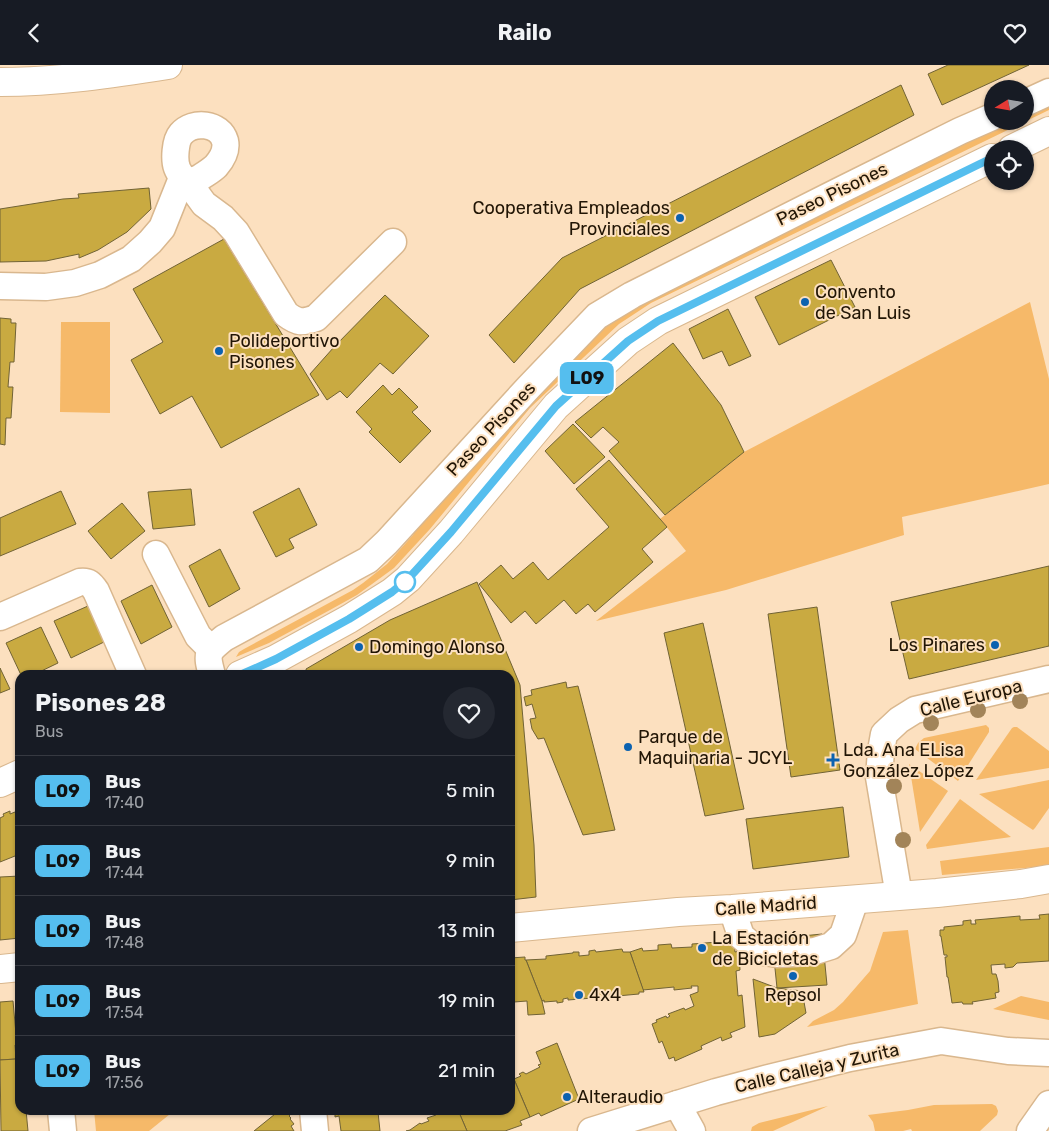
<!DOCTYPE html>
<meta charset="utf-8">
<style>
body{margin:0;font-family:Rubik,sans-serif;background:#242831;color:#f1f3f6;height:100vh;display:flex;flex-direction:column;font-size:19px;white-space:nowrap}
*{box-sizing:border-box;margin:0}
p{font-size:16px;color:#9ea1a6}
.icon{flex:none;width:28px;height:28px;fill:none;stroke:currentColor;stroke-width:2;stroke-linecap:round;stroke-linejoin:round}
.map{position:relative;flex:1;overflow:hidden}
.details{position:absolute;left:15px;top:605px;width:500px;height:445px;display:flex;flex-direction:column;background:#171b24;border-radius:15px;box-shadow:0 1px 4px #0004}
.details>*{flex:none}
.badge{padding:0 10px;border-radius:8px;font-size:18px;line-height:32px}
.needle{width:32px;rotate:259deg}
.controls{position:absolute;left:984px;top:15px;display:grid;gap:10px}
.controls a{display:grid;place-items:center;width:50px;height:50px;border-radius:50%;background:#171b24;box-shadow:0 1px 4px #0004;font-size:25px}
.map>.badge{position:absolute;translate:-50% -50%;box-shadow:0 0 0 2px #fff}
.round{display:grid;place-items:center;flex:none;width:52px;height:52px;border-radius:26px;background:#242831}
.headline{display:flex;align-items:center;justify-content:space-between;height:85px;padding:0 20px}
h1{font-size:24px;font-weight:700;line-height:38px}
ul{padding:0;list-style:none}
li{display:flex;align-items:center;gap:15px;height:70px;padding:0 20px;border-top:1px solid #363941}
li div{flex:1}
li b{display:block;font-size:19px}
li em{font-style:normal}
li .badge{min-width:55px;font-weight:700;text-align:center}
header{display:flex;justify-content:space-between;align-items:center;height:65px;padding:0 20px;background:#171b24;font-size:22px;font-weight:700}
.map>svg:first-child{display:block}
.green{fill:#f6b969}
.building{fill:#c9aa41;stroke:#716335}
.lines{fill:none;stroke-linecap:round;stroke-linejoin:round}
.minor-casing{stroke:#d9b78e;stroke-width:29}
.major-casing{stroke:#d9b78e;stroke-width:30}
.highway-casing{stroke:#d9b78e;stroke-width:30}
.minor{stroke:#fff;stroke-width:26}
.major{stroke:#fff;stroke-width:28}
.highway{stroke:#fff;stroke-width:28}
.tree{fill:#a28459}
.line-casing{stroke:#fff;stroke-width:11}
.line{stroke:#55beee;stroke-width:8}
.poi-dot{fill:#0c62b0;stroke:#fce0bf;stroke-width:2}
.stop-dot{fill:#fff;stroke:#55beee;stroke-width:2.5}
.labels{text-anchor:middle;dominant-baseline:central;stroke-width:4;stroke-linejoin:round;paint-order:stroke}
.street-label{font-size:18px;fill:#211505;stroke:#fce0bf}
.poi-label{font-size:18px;fill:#211505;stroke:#fce0bf;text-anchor:start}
</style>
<header><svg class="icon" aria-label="back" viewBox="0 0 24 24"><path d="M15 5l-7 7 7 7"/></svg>Railo<svg class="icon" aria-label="heart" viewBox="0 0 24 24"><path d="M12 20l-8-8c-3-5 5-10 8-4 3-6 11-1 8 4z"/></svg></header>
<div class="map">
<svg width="1049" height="1066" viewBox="0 0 1049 1066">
<rect width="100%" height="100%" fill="#fce0bf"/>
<g class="green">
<polygon points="1049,36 1049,45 651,238 619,259 530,343 430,464 394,503 357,530 330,545 269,578 236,592 239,587 244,584 353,525 363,518 387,499 413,470 421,452 597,262 943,84 1005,56 1025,56 1025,47"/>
<polygon points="1030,237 1049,314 1049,419 902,452 904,470 726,525 596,556 686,486 660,454 744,387"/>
<polygon points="61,257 110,257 110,348 60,347"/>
<polygon points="986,660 989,663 989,667 958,716 915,684 918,678 924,673"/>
<polygon points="1014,662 1017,662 1049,686 1049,703 976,715 1012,663"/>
<polygon points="909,699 948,726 920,767"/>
<polygon points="1049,715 1049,743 1035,763 1033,765 979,729"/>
<polygon points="960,734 1011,772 927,784 926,780"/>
<polygon points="1049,782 1049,801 942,810 940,796"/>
<polygon points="908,865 918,939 807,962 813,956 834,945 843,937 870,906 883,867"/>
<polygon points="1021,931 1049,937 1049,955 993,944"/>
<polygon points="992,1039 996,1041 998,1046 997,1050 980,1066 912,1066 911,1064 903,1066 875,1066 873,1057 868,1050 908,1045 934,1040"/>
<polygon points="828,1041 773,1066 751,1066 752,1062 759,1058"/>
<polygon points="94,1045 175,1045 149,1066 96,1066"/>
</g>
<g class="building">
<polygon points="948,0 1029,0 942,40 928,9"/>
<polygon points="901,20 914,50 580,224 514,298 489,270 562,193"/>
<polygon points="149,123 151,144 127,167 98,185 79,193 79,189 46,196 0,197 0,144 63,134 79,133 78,129"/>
<polygon points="224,174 319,330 221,383 192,331 160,349 131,295 163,277 133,224"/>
<polygon points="831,195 855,242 779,280 755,232"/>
<polygon points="385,230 429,271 393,309 380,298 347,333 340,326 327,335 310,309 334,282"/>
<polygon points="728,244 751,291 729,301 722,286 703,294 689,264"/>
<polygon points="0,253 11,254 11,258 16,258 14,297 10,297 8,322 13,322 11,353 6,353 5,380 0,379"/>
<polygon points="673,278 721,340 744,387 665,450 609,386 619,377 603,362 591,373 575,357"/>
<polygon points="383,320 392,330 399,323 418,342 412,347 431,366 400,398 369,367 372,364 356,347"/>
<polygon points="573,359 605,392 574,419 545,386"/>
<polygon points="609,395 667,462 642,484 653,497 595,547 588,539 576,549 564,535 536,559 525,546 511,558 479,519 501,500 513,514 533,497 548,515 609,462 576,424"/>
<polygon points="299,423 317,460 289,474 294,483 276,492 253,447"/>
<polygon points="191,424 195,460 153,464 148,427"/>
<polygon points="61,426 76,459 0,491 0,453"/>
<polygon points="122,438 145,466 111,494 88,466"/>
<polygon points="220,484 240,524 209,542 189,501"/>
<polygon points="1049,501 1049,581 909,614 891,537"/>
<polygon points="477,517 520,620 534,780 536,832 510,835 510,610 307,610 306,604 390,555"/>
<polygon points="152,520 172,562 141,579 121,536"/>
<polygon points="88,541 104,577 71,593 54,556"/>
<polygon points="817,542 840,705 791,712 768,549"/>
<polygon points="703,558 744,744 705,751 664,568"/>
<polygon points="41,562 58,598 33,610 21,610 6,578"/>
<polygon points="0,603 10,624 0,628"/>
<polygon points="566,617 567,623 578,621 615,765 583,770 544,673 538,674 532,664 530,654 536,653 532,639 526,641 524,632 532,630 531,625"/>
<polygon points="843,742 849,792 753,804 746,754"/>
<polygon points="20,745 20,789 0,797 0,753 4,751 3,749 10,746 10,749"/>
<polygon points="20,811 20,873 0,875 0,812"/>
<polygon points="1049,849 1049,896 1017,898 1013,902 1005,903 1005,899 991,900 992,909 996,909 998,916 999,927 995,928 996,933 972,937 973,939 963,939 962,937 952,938 948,912 947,912 945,892 947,892 947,890 944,890 941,871 940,871 940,865 944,865 944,862 963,860 963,856 971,855 971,859 976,859 975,855 1020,851 1020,855 1040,854 1039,850"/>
<polygon points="822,869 827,920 777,923 772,874"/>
<polygon points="718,877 718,880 734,878 735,887 739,886 740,905 736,906 738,931 742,930 745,962 730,968 732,972 722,976 721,972 701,981 702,984 675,996 674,992 669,994 662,976 659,978 652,959 657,957 656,955 666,951 667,953 670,951 668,949 684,943 685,945 694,941 690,930 698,927 698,921 691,921 692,923 674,925 674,922 643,925 630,887 642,883 643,886 658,885 658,880 671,879 672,883 692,882 692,879"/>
<polygon points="622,884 623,887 630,887 644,927 639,927 639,929 617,931 617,933 611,934 610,930 605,930 605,932 568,935 568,933 563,934 563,937 557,938 557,936 544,937 544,935 542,936 526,895 546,894 546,891 573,888 573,887 579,887 579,891 589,890 589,886 595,885 596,887"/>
<polygon points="525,892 525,895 526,895 542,936 545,949 528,950 527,936 514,937 513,939 510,939 510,893"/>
<polygon points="753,914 777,923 802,926 806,948 775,969 759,972"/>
<polygon points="13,936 17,980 15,980 16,994 0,995 0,937"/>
<polygon points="557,978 579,1034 541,1051 539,1048 530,1052 514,1014 521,1011 519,1009 523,1007 526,1009 540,1002 538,1000 541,999 536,987"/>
<polygon points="16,994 17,998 20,998 20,1045 26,1045 28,1066 1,1066 0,995"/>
<polygon points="513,1012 530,1052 520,1056 522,1060 505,1066 467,1066 458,1045 510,1045 510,1014"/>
<polygon points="280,1045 290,1045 292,1048 289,1051 291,1053 290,1054 294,1059 291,1061 294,1066 254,1066"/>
<polygon points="335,1045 380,1045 380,1047 378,1047 380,1066 341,1066 339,1051 335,1052"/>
<polygon points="441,1045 442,1047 446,1045 458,1045 467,1066 406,1066 410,1065 420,1058 421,1059 429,1056 427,1053 436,1050 437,1047"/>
</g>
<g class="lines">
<defs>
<g id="minor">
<polyline points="1025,38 1049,27"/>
<path d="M194,115L196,128L204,139L223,153L236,167L286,249C298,258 302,258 316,253L393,177"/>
<path d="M0,221L46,222L75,218L100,210L131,194L150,177L162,163L182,113C181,110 178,106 177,103C174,95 175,76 181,69C193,55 220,58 225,76C227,85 222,94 216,101C213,104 199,114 194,115C191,116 185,114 182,113"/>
<polyline points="156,489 198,571 211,584"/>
<path d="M0,552L80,517C89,516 91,519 96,526L133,610"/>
<path d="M212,610C206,588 207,587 224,573L368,495L387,477L528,323L597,251L632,230L841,125L960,66L992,52"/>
<polyline points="899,831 879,712 881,686 884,669 899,655 915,645 1049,614"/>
<polyline points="732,844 741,871 754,882 764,887 777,889 795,888 815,886 831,881 843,870 855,835"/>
<polyline points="677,1039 692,1066"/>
<polyline points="61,1045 63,1066"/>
<polyline points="313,1045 315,1066"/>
<polyline points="591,1066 716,1027 761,1015 850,993 941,976 1008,986 1049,988"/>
<polyline points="1030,1066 1049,1039"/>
</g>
<g id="major">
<polyline points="1012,84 1049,66"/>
<polyline points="240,610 276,594 349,554 392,527 408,514 451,467 556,341 628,276 658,256 992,93"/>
<polyline points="0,718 20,709"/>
<polyline points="510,863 678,847 732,844 937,828 1021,819 1049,814"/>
<polyline points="0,904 20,902"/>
</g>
<path id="highway" d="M0,17C56,17 112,9 168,0"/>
</defs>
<use href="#minor" class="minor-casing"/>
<use href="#major" class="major-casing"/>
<use href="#highway" class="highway-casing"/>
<use href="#minor" class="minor"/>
<use href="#major" class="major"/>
<use href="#highway" class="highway"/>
</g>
<g class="tree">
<circle cx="1020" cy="636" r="8"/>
<circle cx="978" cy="645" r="8"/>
<circle cx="931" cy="658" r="8"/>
<circle cx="894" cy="721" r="8"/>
<circle cx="903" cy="775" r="8"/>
</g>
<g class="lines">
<defs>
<polyline id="line" points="240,610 276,594 349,554 392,527 408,514 451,467 556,341 628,276 658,256 992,93"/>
</defs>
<use href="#line" class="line-casing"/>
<use href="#line" class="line"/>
</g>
<g class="poi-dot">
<circle cx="680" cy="153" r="5"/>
<circle cx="805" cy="237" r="5"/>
<circle cx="219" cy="286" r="5"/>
<circle cx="995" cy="580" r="5"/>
<circle cx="359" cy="582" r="5"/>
<circle cx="628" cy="682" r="5"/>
<path d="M830.5 687.5h5v5h5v5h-5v5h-5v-5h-5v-5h5z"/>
<circle cx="702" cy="883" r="5"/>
<circle cx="793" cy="911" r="5"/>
<circle cx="579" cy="930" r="5"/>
<circle cx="567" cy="1032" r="5"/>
</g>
<circle class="stop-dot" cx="405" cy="517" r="10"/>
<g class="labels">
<g class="street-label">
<text transform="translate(832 129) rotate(-26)">Paseo Pisones</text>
<text transform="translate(491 364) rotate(-47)">Paseo Pisones</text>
<text transform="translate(971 633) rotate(-14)">Calle Europa</text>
<text transform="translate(766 841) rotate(-4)">Calle Madrid</text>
<text transform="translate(817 1003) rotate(-13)">Calle Calleja y Zurita</text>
</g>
<g class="poi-label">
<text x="670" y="143" text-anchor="end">Cooperativa Empleados<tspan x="670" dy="21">Provinciales</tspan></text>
<text x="815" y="227">Convento<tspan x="815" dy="21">de San Luis</tspan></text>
<text x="229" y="276">Polideportivo<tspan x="229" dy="21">Pisones</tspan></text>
<text x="985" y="580" text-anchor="end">Los Pinares</text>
<text x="369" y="582">Domingo Alonso</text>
<text x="638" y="672">Parque de<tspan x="638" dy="21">Maquinaria - JCYL</tspan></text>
<text x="843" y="685">Lda. Ana ELisa<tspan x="843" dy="21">González López</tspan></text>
<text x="712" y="873">La Estación<tspan x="712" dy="21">de Bicicletas</tspan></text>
<text x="589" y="930">4x4</text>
<text x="793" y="930" text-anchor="middle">Repsol</text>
<text x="577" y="1032">Alteraudio</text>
</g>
</g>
</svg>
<div class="controls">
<a><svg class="needle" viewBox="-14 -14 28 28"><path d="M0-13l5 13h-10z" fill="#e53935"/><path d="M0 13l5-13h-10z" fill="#9ea1a6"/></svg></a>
<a><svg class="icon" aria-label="locate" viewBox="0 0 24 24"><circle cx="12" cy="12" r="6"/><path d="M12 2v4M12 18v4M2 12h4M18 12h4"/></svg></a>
</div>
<b class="badge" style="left:587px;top:313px;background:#55beee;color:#111">L09</b>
<section class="details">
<div class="headline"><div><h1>Pisones 28</h1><p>Bus</p></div><a class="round"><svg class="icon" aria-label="heart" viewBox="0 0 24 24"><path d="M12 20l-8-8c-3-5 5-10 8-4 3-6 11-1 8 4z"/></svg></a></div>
<ul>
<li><span class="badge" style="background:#55beee;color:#111">L09</span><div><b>Bus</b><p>17:40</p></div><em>5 min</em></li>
<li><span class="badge" style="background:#55beee;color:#111">L09</span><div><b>Bus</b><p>17:44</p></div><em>9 min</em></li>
<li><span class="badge" style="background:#55beee;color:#111">L09</span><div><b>Bus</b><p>17:48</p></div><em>13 min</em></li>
<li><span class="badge" style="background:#55beee;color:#111">L09</span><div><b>Bus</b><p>17:54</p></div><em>19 min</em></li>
<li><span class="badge" style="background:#55beee;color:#111">L09</span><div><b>Bus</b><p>17:56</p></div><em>21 min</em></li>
</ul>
</section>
</div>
